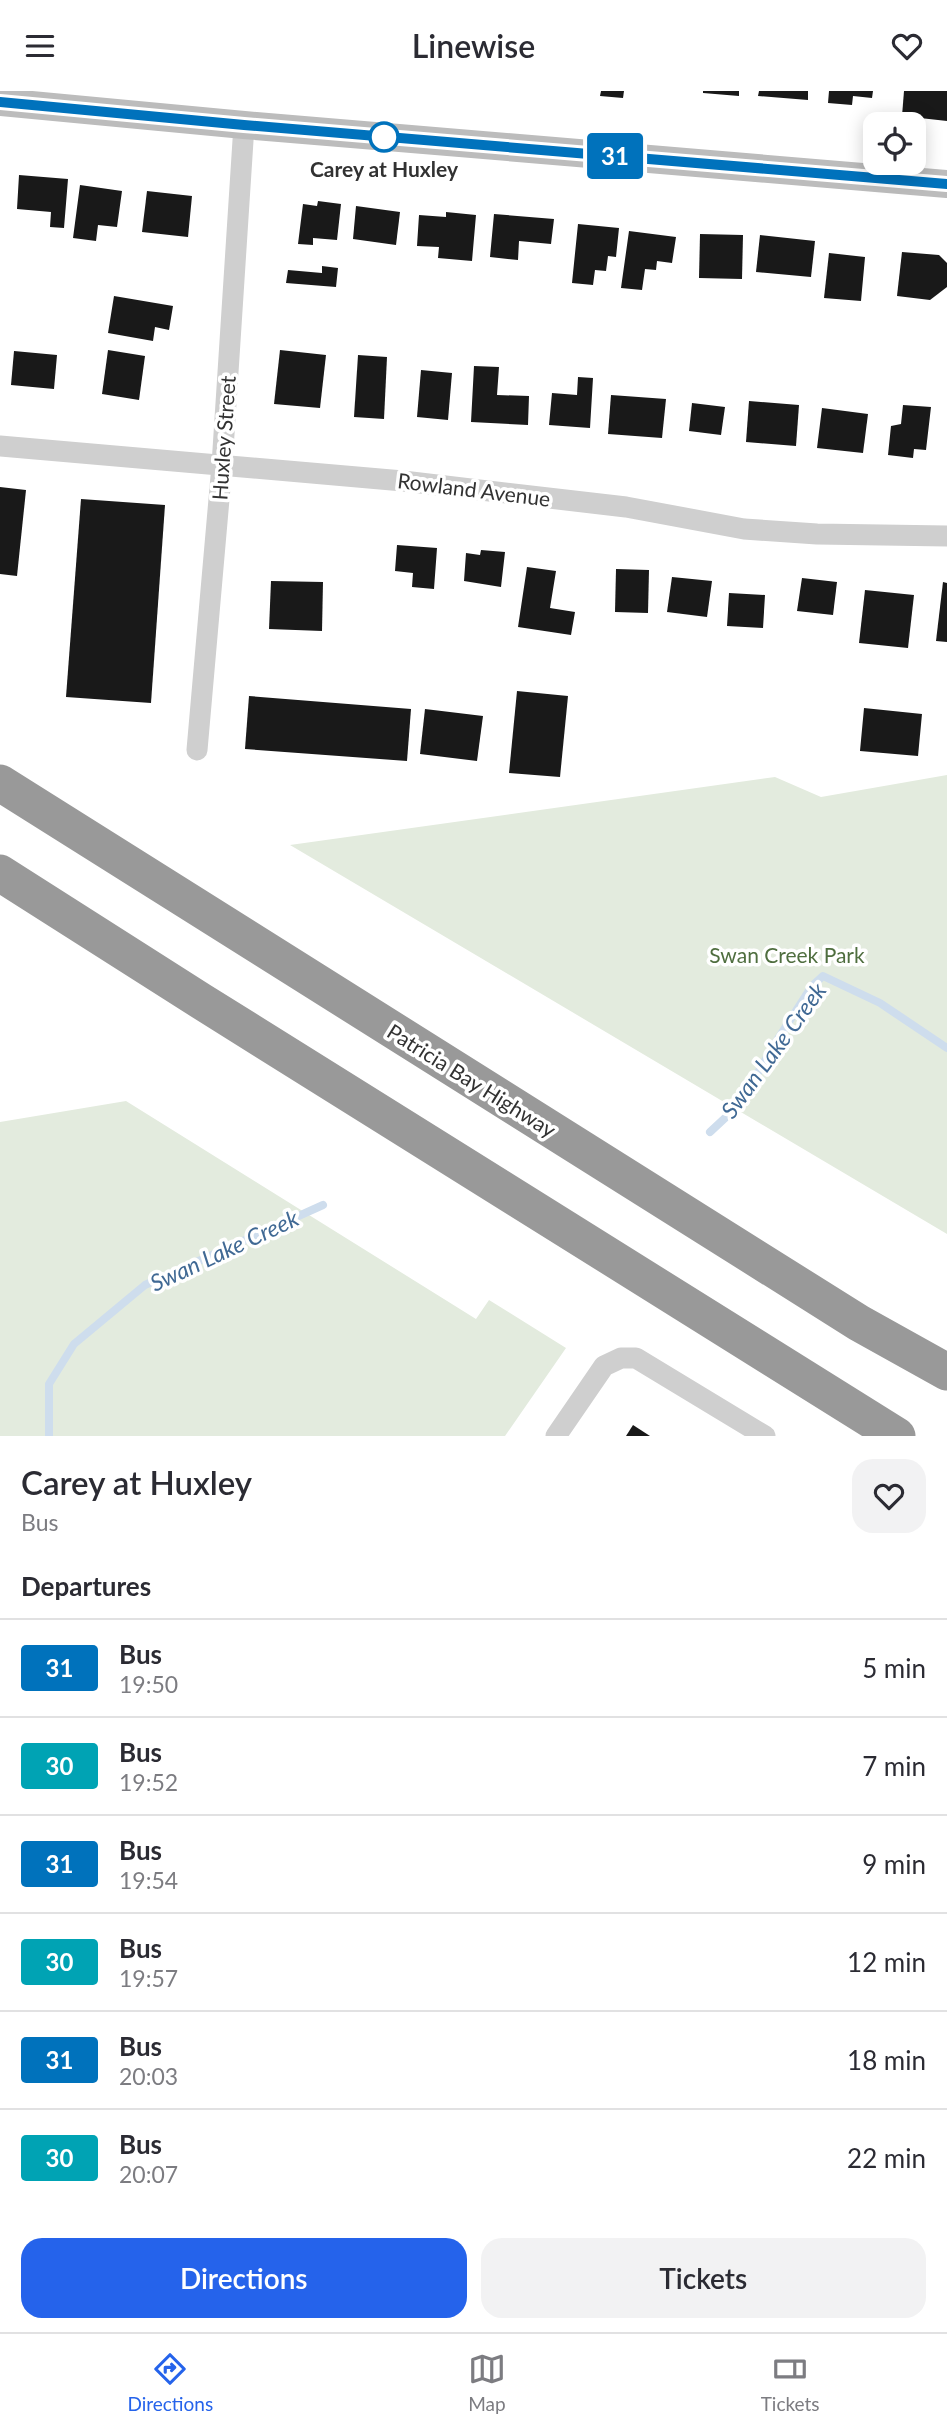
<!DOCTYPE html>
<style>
body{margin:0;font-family:Lato,sans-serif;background:#f2f2f3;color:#2b2b33;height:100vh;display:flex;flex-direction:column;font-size:26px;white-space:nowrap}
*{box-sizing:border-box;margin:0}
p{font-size:23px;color:#7c7c81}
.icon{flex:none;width:38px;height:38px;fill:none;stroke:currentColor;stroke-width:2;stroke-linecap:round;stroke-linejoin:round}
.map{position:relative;height:1345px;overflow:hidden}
.panel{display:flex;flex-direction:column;background:#fff;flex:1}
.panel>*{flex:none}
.badge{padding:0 14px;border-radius:5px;font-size:24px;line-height:46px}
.tools{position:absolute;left:863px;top:21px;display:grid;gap:14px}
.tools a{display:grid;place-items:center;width:63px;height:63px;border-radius:14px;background:#fff;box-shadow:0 4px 18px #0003;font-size:35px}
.map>.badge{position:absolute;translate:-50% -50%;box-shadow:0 0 0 4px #fff}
h2{padding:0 21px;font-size:26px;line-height:63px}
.round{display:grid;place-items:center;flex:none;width:74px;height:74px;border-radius:21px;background:#f2f2f3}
.headline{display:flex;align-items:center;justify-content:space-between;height:119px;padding:0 21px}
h1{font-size:33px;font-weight:600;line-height:52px}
.primary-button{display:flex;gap:14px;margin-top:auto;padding:14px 21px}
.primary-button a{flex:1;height:80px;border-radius:21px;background:#2563eb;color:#fff;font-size:28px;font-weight:600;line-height:80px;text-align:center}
.primary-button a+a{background:#f2f2f3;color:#2b2b33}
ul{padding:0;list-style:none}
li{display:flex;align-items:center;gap:21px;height:98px;padding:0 21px;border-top:2px solid #e1e1e2}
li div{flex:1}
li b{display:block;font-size:26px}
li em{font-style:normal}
li .badge{min-width:77px;font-weight:700;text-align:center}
header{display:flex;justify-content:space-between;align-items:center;height:91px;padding:0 21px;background:#fff;font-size:32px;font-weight:600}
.dock{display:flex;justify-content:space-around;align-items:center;height:98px;border-top:2px solid #e1e1e2;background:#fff;font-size:19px;color:#7c7c81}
.dock a{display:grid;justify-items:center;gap:4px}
.dock .active{color:#2563eb}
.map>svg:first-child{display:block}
.green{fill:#e3ebde}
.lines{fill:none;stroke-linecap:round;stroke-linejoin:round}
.stream{stroke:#cedded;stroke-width:8}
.building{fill:#191919}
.street{stroke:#cfcfcf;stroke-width:21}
.secondary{stroke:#bcbcbc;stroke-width:28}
.highway{stroke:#999;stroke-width:37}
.line-casing{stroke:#fff;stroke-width:16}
.line{stroke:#0072bc;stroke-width:10}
.stop-dot{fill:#fff;stroke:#0072bc;stroke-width:3.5}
.labels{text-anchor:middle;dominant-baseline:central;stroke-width:7;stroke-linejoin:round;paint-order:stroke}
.stop-label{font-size:21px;font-weight:bold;fill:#323232;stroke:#fff}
.street-label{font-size:21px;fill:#323232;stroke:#fff}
.park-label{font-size:21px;fill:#4f6e3f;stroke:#fff}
.water-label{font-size:23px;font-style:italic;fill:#406994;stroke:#fff}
</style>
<header><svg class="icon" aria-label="menu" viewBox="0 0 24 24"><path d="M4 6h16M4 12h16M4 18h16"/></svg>Linewise<svg class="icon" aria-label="heart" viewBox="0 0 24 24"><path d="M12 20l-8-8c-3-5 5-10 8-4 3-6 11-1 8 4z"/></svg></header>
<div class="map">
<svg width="947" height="1345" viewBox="0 0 947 1345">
<rect width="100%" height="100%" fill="#fff"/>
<g class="green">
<polygon points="947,684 947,1143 290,754 775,686 821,706"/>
<polygon points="126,1010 476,1228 489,1209 566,1257 505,1345 0,1345 0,1031"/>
</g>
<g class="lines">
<g class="stream">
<polyline points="710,1041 739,1014 776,951 812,895 823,885 880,912 947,957"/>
<polyline points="49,1345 49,1293 74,1253 145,1194 323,1114"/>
</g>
</g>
<g class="building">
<polygon points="601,0 624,0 623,7 600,5"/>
<polygon points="703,0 739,0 739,5 703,2"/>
<polygon points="759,0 808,0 808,9 758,5"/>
<polygon points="829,0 873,0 872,7 853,5 852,14 828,12"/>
<polygon points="904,0 947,0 947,30 902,25"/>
<polygon points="19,84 68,88 64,137 50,136 51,121 17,118"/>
<polygon points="80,94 122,100 117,136 98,134 96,150 73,147"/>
<polygon points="147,100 192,105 188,146 142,141"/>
<polygon points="318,110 341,113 337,149 313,147 313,154 298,153 303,113 317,115"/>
<polygon points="356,115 400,121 396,154 353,148"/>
<polygon points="446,121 476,124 472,170 438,167 439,156 417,155 419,124 446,126"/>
<polygon points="494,123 554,128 551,153 519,150 518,169 490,166"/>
<polygon points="578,133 619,137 616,166 608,165 606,180 595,179 593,194 572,192"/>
<polygon points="629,140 676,146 672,172 657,170 656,179 645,178 642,199 621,197"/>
<polygon points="700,143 743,144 742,188 699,187"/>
<polygon points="760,144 815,150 811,186 756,181"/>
<polygon points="902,161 939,164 947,172 947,196 930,209 897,205"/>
<polygon points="829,162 865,166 861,210 824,207"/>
<polygon points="322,175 338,177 336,196 286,192 288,179 322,182"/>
<polygon points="114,205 173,215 169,239 155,236 153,250 108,242"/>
<polygon points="108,259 145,265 139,309 102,303"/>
<polygon points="280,259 326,264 320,317 274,313"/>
<polygon points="14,260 57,264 54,298 11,294"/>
<polygon points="358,264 387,266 384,328 354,326"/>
<polygon points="474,275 499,276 497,304 529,305 528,334 471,331"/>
<polygon points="421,279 452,282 448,329 417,326"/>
<polygon points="578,286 593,287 590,337 549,334 552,302 577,304"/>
<polygon points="611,304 666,308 662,347 608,343"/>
<polygon points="749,310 799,314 796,355 746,351"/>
<polygon points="692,312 725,316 721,344 689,340"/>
<polygon points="903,314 931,316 926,359 914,358 913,367 888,364 891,335 901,333"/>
<polygon points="822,317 868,323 863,362 817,357"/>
<polygon points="0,396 26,399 17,485 0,483"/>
<polygon points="81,408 165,414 151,612 66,606"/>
<polygon points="397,454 437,457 434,498 412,496 413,482 395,480"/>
<polygon points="481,459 505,461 501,496 464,490 466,462 480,464"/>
<polygon points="527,476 556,480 550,517 575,521 571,544 518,536"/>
<polygon points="616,478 649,479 648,522 615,521"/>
<polygon points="672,486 712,490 707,526 667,521"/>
<polygon points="802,487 837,491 833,524 797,520"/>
<polygon points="271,490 323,491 322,540 269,538"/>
<polygon points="943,491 947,492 947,551 936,550"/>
<polygon points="865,499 914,504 908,557 859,552"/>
<polygon points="729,502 765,504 763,537 727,535"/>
<polygon points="517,600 568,605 560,686 509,682"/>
<polygon points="249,605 411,618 407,670 245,658"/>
<polygon points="864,617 922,623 918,665 860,660"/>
<polygon points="425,618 483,625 477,670 420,663"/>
<polygon points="633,1334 650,1345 626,1345"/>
</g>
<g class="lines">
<g class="street">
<polyline points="0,355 403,390 626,416 744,438 817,443 947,445"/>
<polyline points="197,659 222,374 244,34"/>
<polyline points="556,1345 604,1275 621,1267 636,1267 765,1345"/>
</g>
<polyline class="secondary" points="0,11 244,34 947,93"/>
<g class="highway">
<polyline points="0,692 859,1232 947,1281"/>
<polyline points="0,782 201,910 897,1345"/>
</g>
</g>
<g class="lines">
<defs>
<polyline id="line" points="0,11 244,34 947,93"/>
</defs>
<use href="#line" class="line-casing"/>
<use href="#line" class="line"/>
</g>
<circle class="stop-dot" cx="384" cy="46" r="14"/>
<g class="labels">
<g class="stop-label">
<text x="384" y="77">Carey at Huxley</text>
</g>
<g class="street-label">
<text transform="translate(223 347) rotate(-86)">Huxley Street</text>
<text transform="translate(474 398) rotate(7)">Rowland Avenue</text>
<text transform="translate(472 989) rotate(32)">Patricia Bay Highway</text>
</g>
<g class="park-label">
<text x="787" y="863">Swan Creek Park</text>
</g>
<g class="water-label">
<text transform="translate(773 959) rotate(-54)">Swan Lake Creek</text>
<text transform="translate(224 1159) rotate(-25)">Swan Lake Creek</text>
</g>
</g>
</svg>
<div class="tools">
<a><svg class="icon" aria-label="locate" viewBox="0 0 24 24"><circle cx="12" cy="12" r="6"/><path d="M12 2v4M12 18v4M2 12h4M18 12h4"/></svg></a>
</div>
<b class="badge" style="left:615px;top:65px;background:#0072bc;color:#fff">31</b>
</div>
<section class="panel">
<div class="headline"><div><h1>Carey at Huxley</h1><p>Bus</p></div><a class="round"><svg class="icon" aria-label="heart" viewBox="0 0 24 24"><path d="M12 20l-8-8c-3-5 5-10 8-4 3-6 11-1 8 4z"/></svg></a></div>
<h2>Departures</h2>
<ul>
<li><span class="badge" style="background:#0072bc;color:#fff">31</span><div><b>Bus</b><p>19:50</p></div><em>5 min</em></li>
<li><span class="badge" style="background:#00a3b4;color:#fff">30</span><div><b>Bus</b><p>19:52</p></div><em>7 min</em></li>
<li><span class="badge" style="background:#0072bc;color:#fff">31</span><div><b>Bus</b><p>19:54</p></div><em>9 min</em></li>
<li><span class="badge" style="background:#00a3b4;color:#fff">30</span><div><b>Bus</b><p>19:57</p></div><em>12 min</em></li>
<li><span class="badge" style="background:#0072bc;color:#fff">31</span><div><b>Bus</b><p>20:03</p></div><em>18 min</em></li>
<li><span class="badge" style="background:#00a3b4;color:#fff">30</span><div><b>Bus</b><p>20:07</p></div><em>22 min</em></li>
</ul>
<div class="primary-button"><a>Directions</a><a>Tickets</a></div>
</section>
<nav class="dock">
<a class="active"><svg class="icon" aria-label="directions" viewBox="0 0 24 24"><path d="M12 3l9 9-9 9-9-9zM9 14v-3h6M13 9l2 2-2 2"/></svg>Directions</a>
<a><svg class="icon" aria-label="map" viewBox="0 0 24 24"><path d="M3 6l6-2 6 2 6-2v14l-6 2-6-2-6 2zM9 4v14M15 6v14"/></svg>Map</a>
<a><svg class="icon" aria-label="tickets" viewBox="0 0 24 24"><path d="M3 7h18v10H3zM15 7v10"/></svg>Tickets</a>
</nav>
